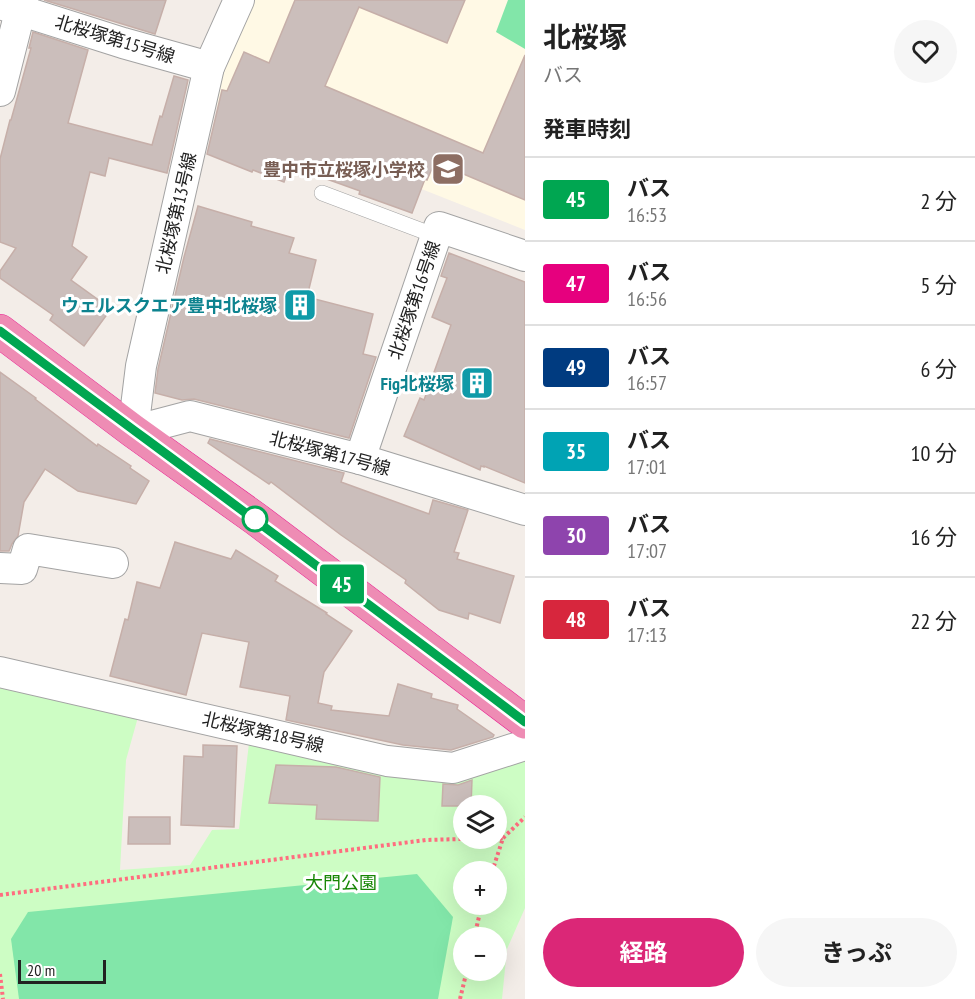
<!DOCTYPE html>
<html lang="ja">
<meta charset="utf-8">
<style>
body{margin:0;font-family:"PT Sans Narrow","Noto Sans JP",sans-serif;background:#f6f6f6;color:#222;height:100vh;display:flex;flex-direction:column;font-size:22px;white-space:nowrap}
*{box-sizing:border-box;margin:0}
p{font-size:20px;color:#767676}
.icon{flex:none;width:33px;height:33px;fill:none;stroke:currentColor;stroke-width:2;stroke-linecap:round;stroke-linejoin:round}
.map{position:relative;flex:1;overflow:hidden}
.drawer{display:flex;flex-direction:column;background:#fff;width:450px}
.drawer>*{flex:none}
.badge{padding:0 12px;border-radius:4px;font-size:21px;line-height:39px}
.controls{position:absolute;left:453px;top:795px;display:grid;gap:12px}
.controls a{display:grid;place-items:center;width:54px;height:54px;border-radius:50%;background:#fff;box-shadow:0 6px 24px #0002;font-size:30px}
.scale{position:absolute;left:18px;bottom:15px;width:88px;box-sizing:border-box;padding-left:6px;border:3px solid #222;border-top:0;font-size:16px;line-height:21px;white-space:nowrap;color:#222;-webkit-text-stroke:4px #fff;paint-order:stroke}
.map>.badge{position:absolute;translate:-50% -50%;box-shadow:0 0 0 3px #fff}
h2{padding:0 18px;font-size:22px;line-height:54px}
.round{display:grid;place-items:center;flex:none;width:63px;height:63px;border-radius:32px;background:#f6f6f6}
.summary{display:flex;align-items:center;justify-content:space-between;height:102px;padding:0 18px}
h1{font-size:28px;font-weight:700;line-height:45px}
.cta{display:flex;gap:12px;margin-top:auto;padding:12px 18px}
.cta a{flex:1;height:69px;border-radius:36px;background:#db2777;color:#fff;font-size:24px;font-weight:700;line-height:69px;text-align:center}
.cta a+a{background:#f6f6f6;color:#222}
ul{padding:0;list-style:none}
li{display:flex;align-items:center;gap:18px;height:84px;padding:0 18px;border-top:2px solid #e0e0e0}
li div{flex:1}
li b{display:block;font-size:22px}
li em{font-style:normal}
li .badge{min-width:66px;font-weight:700;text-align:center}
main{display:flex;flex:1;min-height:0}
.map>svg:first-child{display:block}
.education{fill:#fff9e5}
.park{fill:#cdfdc4;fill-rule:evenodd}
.pitch{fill:#82e6a9}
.building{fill:#cbbebb;stroke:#c6afa9;stroke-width:1.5}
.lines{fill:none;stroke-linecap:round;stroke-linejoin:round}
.lane-casing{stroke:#a3a3a3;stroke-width:16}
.street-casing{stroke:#a3a3a3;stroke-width:32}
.highway-casing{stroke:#e81e91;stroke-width:34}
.path{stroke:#ff6d7f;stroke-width:4;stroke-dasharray:3 3;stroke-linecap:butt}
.lane{stroke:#fff;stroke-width:15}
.street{stroke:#fff;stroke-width:30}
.highway{stroke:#ee8cb4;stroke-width:33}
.line-casing{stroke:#fff;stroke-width:14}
.line{stroke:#00a651;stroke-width:9}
.stop-dot{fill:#fff;stroke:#00a651;stroke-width:3}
.labels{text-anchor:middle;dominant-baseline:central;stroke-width:6;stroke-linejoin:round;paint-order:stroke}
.street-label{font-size:18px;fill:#222;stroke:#fff}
.education-label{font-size:18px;font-weight:bold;fill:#785e54;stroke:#fff;text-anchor:end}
.culture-label{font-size:18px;font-weight:bold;fill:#0d838f;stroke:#fff;text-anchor:end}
.park-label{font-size:18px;fill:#178605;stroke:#fff}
</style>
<main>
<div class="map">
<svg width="525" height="999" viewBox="0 0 525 999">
<rect width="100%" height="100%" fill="#f3ede8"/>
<polygon class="education" points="250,0 525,0 525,230 217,108 222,64"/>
<path class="park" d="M0,686L138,717L126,760L120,870L190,865L212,830L239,829L249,743L525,759V908L507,949L502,999H0ZM464,806H496V838H464ZM464,872H496V904H464ZM464,938H496V970H464Z"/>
<g class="pitch">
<polygon points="508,0 525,0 525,49 496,32"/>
<polygon points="417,874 453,917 438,999 19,999 11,939 28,912"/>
</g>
<g class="building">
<polygon points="44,0 166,0 155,34"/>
<polygon points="295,0 465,0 447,43 359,7 325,86 483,153 525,55 525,200 435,162 427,180 425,179 412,213 359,194 360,191 310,173 308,179 288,171 284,182 253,170 252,172 207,154 222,90 227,91 244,52 269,63"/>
<polygon points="33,32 88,50 68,123 152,145 160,116 162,117 174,76 188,80 167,173 109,158 105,176 90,172 72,246 87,257 71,280 111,309 84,346 50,320 53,315 0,278 0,271 16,248 0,242 0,159 10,120 11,120 31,48 29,48"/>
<polygon points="198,206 252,222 251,226 294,238 289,253 316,260 307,297 373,314 363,354 376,357 349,438 194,399 182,400 155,393 158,369 184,257"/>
<polygon points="449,253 525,282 525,483 484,466 484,467 481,466 480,470 404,436 420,398 424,400 451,325 432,317 447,278 441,276"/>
<polygon points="0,372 36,398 35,399 97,446 98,444 131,466 130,468 149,481 136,504 78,491 45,469 24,502 18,536 12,544 9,551 0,551"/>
<polygon points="210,439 344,473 341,482 429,514 433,500 468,510 454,552 459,553 457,559 514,576 500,623 469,613 468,619 439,610 405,583 406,580 341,535 271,482 269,484 208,443"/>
<polygon points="175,542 231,559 236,550 278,576 275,581 327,613 326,614 352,631 324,672 318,703 332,706 331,710 389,716 398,684 432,694 431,698 458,705 457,709 494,735 493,737 451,750 403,745 286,720 290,696 240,687 249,642 202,633 186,695 110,676 125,619 128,620 137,582 160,588"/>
<polygon points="203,745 237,746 234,827 181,825 184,756 203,757"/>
<polygon points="276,765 336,767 380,777 378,821 316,819 317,805 269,803"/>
<polygon points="472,780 471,806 442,806 443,784 458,785"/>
<polygon points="129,817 170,817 170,844 128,844"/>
</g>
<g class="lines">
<defs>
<polyline id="lane" points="322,193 436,236"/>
<g id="street">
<polyline points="239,0 209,67 141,366 133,431 190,416 360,459 525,510"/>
<polyline points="0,4 123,43 209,67"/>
<polyline points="0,91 23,0"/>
<polyline points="360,459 439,227 525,256"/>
<polyline points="0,568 22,569 28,549 113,563"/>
<polyline points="0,672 387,761 453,768 525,745"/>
</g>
<polyline id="highway" points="0,331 133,431 256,519 525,722"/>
</defs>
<use href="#lane" class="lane-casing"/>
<use href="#street" class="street-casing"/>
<use href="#highway" class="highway-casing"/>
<g class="path">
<polyline points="503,838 525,817"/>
<polyline points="492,872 503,838 496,838"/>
<polyline points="0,895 426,840 496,838"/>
<polyline points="474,938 482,904"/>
<polyline points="0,974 3,999"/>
<polyline points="460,999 467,970"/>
</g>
<use href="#lane" class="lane"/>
<use href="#street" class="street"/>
<use href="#highway" class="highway"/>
</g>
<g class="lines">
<defs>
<path id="line" d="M0,331C175,461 351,590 525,722"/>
</defs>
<use href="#line" class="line-casing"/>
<use href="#line" class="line"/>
</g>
<defs>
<symbol id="school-square" viewBox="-11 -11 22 22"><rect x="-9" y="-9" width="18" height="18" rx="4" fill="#8d6e63" stroke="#fff"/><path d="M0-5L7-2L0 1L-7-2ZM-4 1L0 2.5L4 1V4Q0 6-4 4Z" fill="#fff"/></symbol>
<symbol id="building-square" viewBox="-11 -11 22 22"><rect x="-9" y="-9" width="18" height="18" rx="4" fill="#0f9aa8" stroke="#fff"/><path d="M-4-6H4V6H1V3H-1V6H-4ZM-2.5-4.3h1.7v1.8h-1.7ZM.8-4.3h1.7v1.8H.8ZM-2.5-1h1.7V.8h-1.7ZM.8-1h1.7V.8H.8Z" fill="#fff"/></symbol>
</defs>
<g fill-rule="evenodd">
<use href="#school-square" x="429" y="150" width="38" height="38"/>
<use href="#building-square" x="281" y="286" width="38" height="38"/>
<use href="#building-square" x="458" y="364" width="38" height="38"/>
</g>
<circle class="stop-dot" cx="255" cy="519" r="12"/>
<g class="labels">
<g class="street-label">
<text transform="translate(115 39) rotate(17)">北桜塚第15号線</text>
<text transform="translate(176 213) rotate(-77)">北桜塚第13号線</text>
<text transform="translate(414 300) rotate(-71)">北桜塚第16号線</text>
<text transform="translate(330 453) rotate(15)">北桜塚第17号線</text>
<text transform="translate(263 732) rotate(13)">北桜塚第18号線</text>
</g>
<g class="education-label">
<text x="425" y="169">豊中市立桜塚小学校</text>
</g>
<g class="culture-label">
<text x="277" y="305">ウェルスクエア豊中北桜塚</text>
<text x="454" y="383">Fig北桜塚</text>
</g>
<g class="park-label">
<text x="341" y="882">大門公園</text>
</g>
</g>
</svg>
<div class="controls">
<a><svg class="icon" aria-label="layers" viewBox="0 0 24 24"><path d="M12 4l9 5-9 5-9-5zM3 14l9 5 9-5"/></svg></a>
<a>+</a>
<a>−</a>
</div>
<div class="scale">20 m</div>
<b class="badge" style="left:342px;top:584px;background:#00a651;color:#fff">45</b>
</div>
<section class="drawer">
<div class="summary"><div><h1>北桜塚</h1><p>バス</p></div><a class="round"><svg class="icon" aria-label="heart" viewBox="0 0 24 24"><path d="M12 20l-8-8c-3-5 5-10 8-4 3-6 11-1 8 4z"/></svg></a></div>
<h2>発車時刻</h2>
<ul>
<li><span class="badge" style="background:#00a651;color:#fff">45</span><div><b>バス</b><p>16:53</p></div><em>2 分</em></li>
<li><span class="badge" style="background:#e6007e;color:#fff">47</span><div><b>バス</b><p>16:56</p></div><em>5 分</em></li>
<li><span class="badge" style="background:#003b80;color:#fff">49</span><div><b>バス</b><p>16:57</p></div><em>6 分</em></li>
<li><span class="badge" style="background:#00a3b4;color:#fff">35</span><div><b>バス</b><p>17:01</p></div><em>10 分</em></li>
<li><span class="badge" style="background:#8e44ad;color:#fff">30</span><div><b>バス</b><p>17:07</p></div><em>16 分</em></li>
<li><span class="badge" style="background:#d7263d;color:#fff">48</span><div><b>バス</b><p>17:13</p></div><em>22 分</em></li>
</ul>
<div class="cta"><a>経路</a><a>きっぷ</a></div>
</section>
</main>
